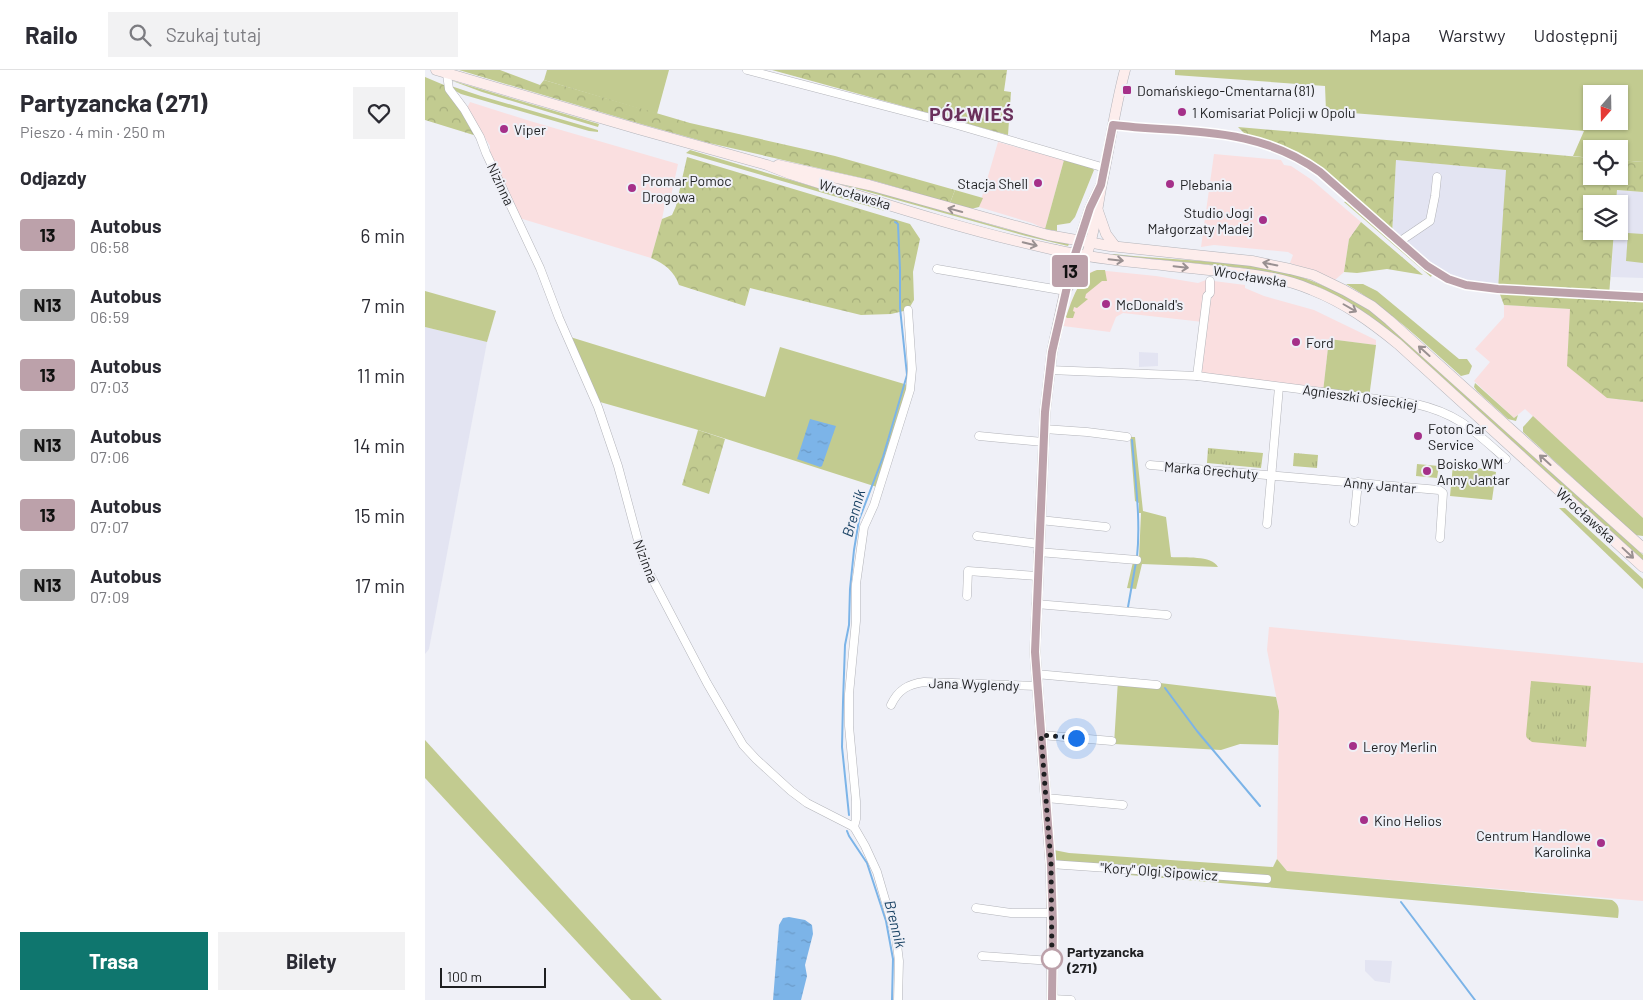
<!DOCTYPE html>
<html lang="pl">
<meta charset="utf-8">
<style>
body{margin:0;font-family:Barlow,sans-serif;background:#f2f2f3;color:#2b2b33;height:100vh;display:flex;flex-direction:column;font-size:19px;white-space:nowrap}
*{box-sizing:border-box;margin:0}
p{font-size:16px;color:#7c7c81}
.icon{flex:none;width:28px;height:28px;fill:none;stroke:currentColor;stroke-width:2;stroke-linecap:round;stroke-linejoin:round}
.map{position:relative;flex:1;overflow:hidden}
.panel{display:flex;flex-direction:column;background:#fff;width:425px}
.panel>*{flex:none}
.badge{padding:0 10px;border-radius:4px;font-size:18px;line-height:32px}
.needle{width:32px;rotate:200deg}
.fabs{position:absolute;left:1158px;top:15px;display:grid;gap:10px}
.fabs a{display:grid;place-items:center;width:45px;height:45px;border-radius:0px;background:#fff;box-shadow:0 1px 4px #0004;font-size:25px}
.scale{position:absolute;left:15px;bottom:12px;width:106px;box-sizing:border-box;padding-left:5px;border:2px solid #1e1f21;border-top:0;font-size:14px;line-height:18px;white-space:nowrap;color:#1e1f21;-webkit-text-stroke:4px #eff0f7;paint-order:stroke}
.you{position:absolute;width:25px;height:25px;margin:-12px;border:4px solid #fff;border-radius:50%;background:#1a73e8;box-shadow:0 0 0 8px #1a73e833}
.map>.badge{position:absolute;translate:-50% -50%;box-shadow:0 0 0 2px #fff}
h2{padding:0 20px;font-size:19px;line-height:45px}
.round{display:grid;place-items:center;flex:none;width:52px;height:52px;border-radius:0px;background:#f2f2f3}
.overview{display:flex;align-items:center;justify-content:space-between;height:85px;padding:0 20px}
h1{font-size:24px;font-weight:700;line-height:38px}
.action{display:flex;gap:10px;margin-top:auto;padding:10px 20px}
.action a{flex:1;height:58px;border-radius:0px;background:#0f766e;color:#fff;font-size:20px;font-weight:700;line-height:58px;text-align:center}
.action a+a{background:#f2f2f3;color:#2b2b33}
ul{padding:0;list-style:none}
li{display:flex;align-items:center;gap:15px;height:70px;padding:0 20px}
li div{flex:1}
li b{display:block;font-size:19px}
li em{font-style:normal}
li .badge{min-width:55px;font-weight:700;text-align:center}
header{display:flex;align-items:center;gap:30px;box-sizing:border-box;height:70px;padding:0 25px;background:#fff;border-bottom:1px solid #e1e1e2}
header strong{font-size:24px}
nav{display:flex;gap:28px;margin-inline-start:auto;font-size:18px}
.search{width:350px;height:45px;background:#f2f2f3;display:flex;align-items:center;gap:12px;box-sizing:border-box;padding:0 18px;border-radius:0px;color:#7c7c81;font-size:19px}
main{display:flex;flex:1;min-height:0}
.map>svg:first-child{display:block}
.commercial{fill:#fadfe0}
.built{fill:#e3e4f2}
.grass{fill:#c2cb90;fill-rule:evenodd}
.forest{fill:url(#forest-crowns)}
.park{fill:url(#park-tufts)}
.water{fill:url(#water-ripples)}
.lines{fill:none;stroke-linecap:round;stroke-linejoin:round}
.stream{stroke:#7cb4e8;stroke-width:2}
.minor-casing{stroke:#b3b4ba;stroke-width:9}
.secondary-casing{stroke:#b3b4ba;stroke-width:11}
.minor{stroke:#fff;stroke-width:8}
.secondary{stroke:#fdedec;stroke-width:10}
.oneway{stroke:#999091}
.line-casing{stroke:#fff;stroke-width:11}
.line{stroke:#bca1aa;stroke-width:8}
.walk{stroke:#1e1f21;stroke-width:5;stroke-dasharray:0 9}
.poi-dot{fill:#a53089;stroke:#eff0f7;stroke-width:2}
.stop-dot{fill:#fff;stroke:#bca1aa;stroke-width:2.5}
.labels{text-anchor:middle;dominant-baseline:central;stroke-width:4;stroke-linejoin:round;paint-order:stroke}
.poi-label{font-size:14px;fill:#1e1f21;stroke:#eff0f7;text-anchor:start}
.street-label{font-size:14px;fill:#1e1f21;stroke:#eff0f7}
.stop-label{font-size:14px;font-weight:bold;fill:#1e1f21;stroke:#eff0f7;text-anchor:start}
.water-label{font-size:15px;font-style:italic;fill:#1a4365;stroke:#eff0f7}
.district-label{font-size:19px;font-weight:bold;letter-spacing:1px;fill:#6a305b;stroke:#eff0f7}
</style>
<header>
<strong>Railo</strong>
<div class="search"><svg class="icon" aria-label="search" viewBox="0 0 24 24"><circle cx="10" cy="10" r="6"/><path d="M15 15l6 6"/></svg>Szukaj tutaj</div>
<nav><a>Mapa</a><a>Warstwy</a><a>Udostępnij</a></nav>
</header>
<main>
<section class="panel">
<div class="overview"><div><h1>Partyzancka (271)</h1><p>Pieszo · 4 min · 250 m</p></div><a class="round"><svg class="icon" aria-label="heart" viewBox="0 0 24 24"><path d="M12 20l-8-8c-3-5 5-10 8-4 3-6 11-1 8 4z"/></svg></a></div>
<h2>Odjazdy</h2>
<ul>
<li><span class="badge" style="background:#bca1aa;color:#111">13</span><div><b>Autobus</b><p>06:58</p></div><em>6 min</em></li>
<li><span class="badge" style="background:#b4b4b4;color:#111">N13</span><div><b>Autobus</b><p>06:59</p></div><em>7 min</em></li>
<li><span class="badge" style="background:#bca1aa;color:#111">13</span><div><b>Autobus</b><p>07:03</p></div><em>11 min</em></li>
<li><span class="badge" style="background:#b4b4b4;color:#111">N13</span><div><b>Autobus</b><p>07:06</p></div><em>14 min</em></li>
<li><span class="badge" style="background:#bca1aa;color:#111">13</span><div><b>Autobus</b><p>07:07</p></div><em>15 min</em></li>
<li><span class="badge" style="background:#b4b4b4;color:#111">N13</span><div><b>Autobus</b><p>07:09</p></div><em>17 min</em></li>
</ul>
<div class="action"><a>Trasa</a><a>Bilety</a></div>
</section>
<div class="map">
<svg width="1218" height="930" viewBox="0 0 1218 930">
<defs>
<pattern id="forest-crowns" width="20" height="18" patternUnits="userSpaceOnUse" patternTransform="scale(1.25)"><rect width="20" height="18" fill="#c2cb90"/><path d="M2 6a3 3 0 1 1 6 0M12 15a3 3 0 1 1 6 0" fill="none" stroke="#a6ae7c"/></pattern>
<pattern id="park-tufts" width="24" height="20" patternUnits="userSpaceOnUse" patternTransform="scale(1.25)"><rect width="24" height="20" fill="#c2cb90"/><path d="M3 7l-1-3M5 7V3M7 7l1-3M15 17l-1-3M17 17v-4M19 17l1-3" fill="none" stroke="#a6ae7c"/></pattern>
<pattern id="water-ripples" width="26" height="14" patternUnits="userSpaceOnUse" patternTransform="scale(1.25)"><rect width="26" height="14" fill="#7cb4e8"/><path d="M2 4q2-2 4 0t4 0M15 11q2-2 4 0t4 0" fill="none" stroke="#6b9ac7"/></pattern>
</defs>
<rect width="100%" height="100%" fill="#eff0f7"/>
<g class="commercial">
<polygon points="45,32 105,51 253,94 246,126 241,129 237,149 226,188 91,147 65,83 65,76 42,38"/>
<polygon points="573,72 639,90 620,159 607,153 554,137"/>
<polygon points="789,84 856,90 859,95 866,96 887,110 936,152 924,169 919,202 910,210 865,193 868,185 863,182 789,175 776,177"/>
<polygon points="672,200 731,206 773,213 781,210 820,215 820,218 839,226 889,240 951,270 951,275 904,269 898,322 772,306 778,252 698,243 691,247 685,262 638,256 646,232 654,216 663,203"/>
<polygon points="1079,235 1145,239 1182,328 1218,332 1218,448 1100,339 1089,348 1049,311 1065,292 1050,279 1079,247"/>
<polygon points="844,557 1218,593 1218,831 862,801 852,789 854,641 842,580"/>
</g>
<g class="built">
<polygon points="971,90 1082,100 1073,219 1023,209 967,165"/>
<polygon points="1192,120 1218,122 1218,208 1186,207 1189,161 1194,161 1194,134 1191,134"/>
<polygon points="0,257 62,272 4,579 0,584"/>
<polygon points="714,282 733,283 733,296 714,297"/>
<polygon points="940,890 967,891 965,913 950,911 940,901"/>
</g>
<g class="grass">
<polygon points="122,0 244,0 232,44 119,10"/>
<path d="M750,0H1218V92L1194,90V79H1166V88L1148,86L1159,61L901,41L900,16L750,5ZM1166,24H1194V51H1166Z"/>
<polygon points="25,10 174,54 173,57 57,22"/>
<polygon points="26,16 56,26 173,60 173,62 164,61 36,24 27,19"/>
<polygon points="265,80 460,138 460,141 261,83"/>
<polygon points="639,90 667,98 669,100 650,147 645,153 632,155 632,161 620,159"/>
<polygon points="386,106 425,114 581,159 644,174 643,176 601,166"/>
<polygon points="530,120 558,128 554,137 546,139 525,133"/>
<polygon points="922,131 1007,205 1006,207 919,132"/>
<polygon points="1203,163 1218,164 1218,193 1201,191"/>
<path d="M688,184C735,189 782,190 830,196C873,202 914,220 950,244L1216,483L1218,485V490L1007,298L945,246L921,231L896,218L873,210L818,198L687,185Z"/>
<path d="M672,200H680L682,211H677L661,224L660,228L663,229L652,238L649,237L648,241L650,242L648,248H642L641,247C647,231 654,205 672,200Z"/>
<path d="M921,214H938L952,221L1034,289H1042L1047,296L1044,304L1036,306C999,273 964,239 921,214Z"/>
<polygon points="0,221 71,241 62,272 0,257"/>
<polygon points="142,266 340,327 355,277 486,316 455,418 270,359 175,332"/>
<polygon points="904,269 951,275 944,328 898,322"/>
<polygon points="1050,313 1089,348 1093,345 1091,351 1083,349 1052,321 1049,317"/>
<polygon points="1108,346 1218,448 1218,466 1210,465 1098,362 1098,357"/>
<path d="M705,367H710L718,441L741,447L746,487C759,488 787,485 793,497L717,494L711,519L702,518L708,492L714,488L716,443H714V433L710,431Z"/>
<polygon points="992,394 1014,396 1012,408 991,406"/>
<polygon points="1028,394 1044,396 1071,402 1067,430 1025,426"/>
<polygon points="1134,438 1140,438 1218,509 1218,519"/>
<polygon points="693,610 735,613 851,627 854,641 853,675 815,674 796,680 689,674"/>
<polygon points="0,670 237,930 206,930 0,708"/>
<path d="M624,779L644,783L848,797L852,789L862,801L1187,830C1195,835 1194,840 1193,848L704,805L706,799L625,794Z"/>
</g>
<g class="forest">
<polygon points="34,0 75,0 115,15 119,10 265,53 410,86 530,120 525,133 450,111 284,73 216,54"/>
<polygon points="347,0 582,0 579,21 586,22 583,65"/>
<polygon points="0,7 19,15 44,54 55,67 0,50"/>
<polygon points="813,57 1166,88 1166,106 1194,106 1194,90 1218,92 1218,122 1192,120 1191,134 1166,134 1166,161 1189,161 1184,226 1218,228 1218,332 1182,328 1142,296 1145,239 1079,235 1073,219 1081,100 971,90 967,165 895,102 825,69"/>
<path d="M262,87L485,154L495,169L488,202L489,230L483,240L466,244L436,245L325,218L320,236L254,215C249,201 240,194 226,188L237,149L247,145L251,136Z"/>
<polygon points="936,152 998,205 962,199 932,203 919,202 924,169"/>
<polygon points="273,360 300,369 284,424 257,415"/>
</g>
<g class="park">
<polygon points="783,378 838,383 836,398 782,393"/>
<polygon points="869,383 893,385 892,398 868,396"/>
<polygon points="1106,611 1166,616 1161,677 1107,672 1102,668 1101,665"/>
</g>
<g class="water">
<polygon points="385,349 411,356 397,396 395,397 372,389"/>
<polygon points="364,847 380,850 387,855 388,864 380,895 382,906 376,930 348,930 354,855 358,848"/>
</g>
<g class="lines">
<g class="stream">
<path d="M707,370C710,409 716,448 712,487"/>
<polyline points="703,537 711,492"/>
<polyline points="740,618 772,661 835,736"/>
<polyline points="424,745 417,677 418,632 420,575 424,555 425,519 429,480 434,450 458,387 482,305 475,238 475,200 473,154 470,152"/>
<polyline points="422,761 424,766 442,793 461,851 468,889 467,930"/>
<polyline points="976,832 1050,930"/>
</g>
<defs>
<g id="minor">
<polyline points="322,0 529,54 680,98"/>
<polyline points="22,4 24,19 39,39 55,67 61,83 115,198 134,248 173,337 193,396 219,493 282,613 318,675 331,689 366,721 382,733 429,757 440,776 452,802 471,867 474,891 473,930"/>
<path d="M688,55C763,64 830,55 895,102L1002,196L1023,209L1041,215L1073,219L1218,227"/>
<polyline points="974,172 1005,151 1010,126 1012,107"/>
<polyline points="512,199 641,221"/>
<path d="M624,300L772,306L991,334C1034,344 1049,361 1081,389"/>
<polyline points="772,306 782,226 785,223 785,211"/>
<polyline points="619,359 662,362 702,367"/>
<polyline points="554,366 618,372"/>
<polyline points="725,395 1014,420 1018,423 1015,468"/>
<polyline points="615,450 681,457"/>
<polyline points="929,452 933,412"/>
<polyline points="842,454 854,317"/>
<polyline points="552,466 614,474"/>
<polyline points="613,482 712,490"/>
<polyline points="542,526 543,501 612,506"/>
<polyline points="611,534 742,545"/>
<polyline points="611,604 732,615"/>
<path d="M466,635C473,620 483,614 499,612L612,616"/>
<polyline points="616,665 687,671"/>
<polyline points="621,728 698,735"/>
<polyline points="429,757 431,749 431,731 424,656 424,624 431,551 431,514 439,457 449,435 485,320 487,299 483,240"/>
<polyline points="625,794 842,809"/>
<polyline points="551,838 586,843 627,843"/>
<polyline points="557,886 627,891"/>
<polyline points="627,929 646,930"/>
</g>
<g id="secondary">
<path d="M11,0L213,59L342,95L365,104C451,131 538,160 626,179C678,191 731,194 784,200C818,203 855,206 887,220C920,233 946,252 973,274L1218,497"/>
<polyline points="353,95 444,115 623,165 685,176 827,191 865,199 888,205 919,220 947,236 964,250 1218,478"/>
<polyline points="673,141 681,164 690,176"/>
<polyline points="631,180 636,192 641,213"/>
<path d="M643,217C668,189 670,148 677,113C685,75 690,37 700,0"/>
<polyline points="627,930 627,855 626,798 610,582 620,342 627,282 644,203 665,138 676,115"/>
</g>
</defs>
<use href="#minor" class="minor-casing"/>
<use href="#secondary" class="secondary-casing"/>
<use href="#minor" class="minor"/>
<use href="#secondary" class="secondary"/>
</g>
<defs><path id="oneway-shaft" d="M-6 0H5M1.5-3L5.5 0L1.5 3" fill="none" stroke-width="1.6" stroke-linecap="round" stroke-linejoin="round" transform="scale(1.25)"/></defs>
<g class="oneway">
<use href="#oneway-shaft" transform="translate(530 140) rotate(-165)"/>
<use href="#oneway-shaft" transform="translate(605 174) rotate(14)"/>
<use href="#oneway-shaft" transform="translate(691 190) rotate(6)"/>
<use href="#oneway-shaft" transform="translate(845 194) rotate(-169)"/>
<use href="#oneway-shaft" transform="translate(756 197) rotate(6)"/>
<use href="#oneway-shaft" transform="translate(925 238) rotate(30)"/>
<use href="#oneway-shaft" transform="translate(999 281) rotate(-138)"/>
<use href="#oneway-shaft" transform="translate(1120 390) rotate(-138)"/>
<use href="#oneway-shaft" transform="translate(1203 483) rotate(43)"/>
</g>
<g class="lines">
<defs>
<path id="line" d="M627,930L628,855L626,794L610,582L620,342L627,282L642,217L644,203L665,138L676,115L688,55C763,64 830,55 895,102L1002,196L1023,209L1041,215L1073,219L1218,227"/>
</defs>
<use href="#line" class="line-casing"/>
<use href="#line" class="line"/>
<polyline class="walk" points="627,889 627,891 626,794 616,665 651,668"/>
</g>
<g class="poi-dot">
<rect x="697" y="15" width="10" height="10" rx="2.5"/>
<circle cx="757" cy="42" r="5"/>
<circle cx="79" cy="59" r="5"/>
<circle cx="613" cy="113" r="5"/>
<circle cx="745" cy="114" r="5"/>
<circle cx="207" cy="118" r="5"/>
<circle cx="838" cy="150" r="5"/>
<circle cx="681" cy="234" r="5"/>
<circle cx="871" cy="272" r="5"/>
<circle cx="993" cy="366" r="5"/>
<circle cx="1002" cy="401" r="5"/>
<circle cx="928" cy="676" r="5"/>
<circle cx="939" cy="750" r="5"/>
<circle cx="1176" cy="773" r="5"/>
</g>
<circle class="stop-dot" cx="627" cy="889" r="10"/>
<g class="labels">
<g class="poi-label">
<text x="712" y="20">Domańskiego-Cmentarna (81)</text>
<text x="767" y="42">1 Komisariat Policji w Opolu</text>
<text x="89" y="59">Viper</text>
<text x="217" y="110">Promar Pomoc<tspan x="217" dy="16">Drogowa</tspan></text>
<text x="603" y="113" text-anchor="end">Stacja Shell</text>
<text x="755" y="114">Plebania</text>
<text x="828" y="142" text-anchor="end">Studio Jogi<tspan x="828" dy="16">Małgorzaty Madej</tspan></text>
<text x="691" y="234">McDonald's</text>
<text x="881" y="272">Ford</text>
<text x="1003" y="358">Foton Car<tspan x="1003" dy="16">Service</tspan></text>
<text x="1012" y="393">Boisko WM<tspan x="1012" dy="16">Anny Jantar</tspan></text>
<text x="938" y="676">Leroy Merlin</text>
<text x="949" y="750">Kino Helios</text>
<text x="1166" y="765" text-anchor="end">Centrum Handlowe<tspan x="1166" dy="16">Karolinka</tspan></text>
</g>
<g class="street-label">
<text transform="translate(76 114) rotate(65)">Nizinna</text>
<text transform="translate(430 124) rotate(17)">Wrocławska</text>
<text transform="translate(825 206) rotate(9)">Wrocławska</text>
<text transform="translate(935 327) rotate(8)">Agnieszki Osieckiej</text>
<text transform="translate(786 400) rotate(5)">Marka Grechuty</text>
<text transform="translate(955 415) rotate(5)">Anny Jantar</text>
<text transform="translate(1161 445) rotate(42)">Wrocławska</text>
<text transform="translate(221 491) rotate(69)">Nizinna</text>
<text transform="translate(549 614) rotate(2)">Jana Wyglendy</text>
<text transform="translate(734 801) rotate(4)">"Kory" Olgi Sipowicz</text>
</g>
<g class="stop-label">
<text x="642" y="881">Partyzancka<tspan x="642" dy="16">(271)</tspan></text>
</g>
<g class="water-label">
<text transform="translate(428 443) rotate(-74)">Brennik</text>
<text transform="translate(471 854) rotate(76)">Brennik</text>
</g>
<g class="district-label">
<text x="547" y="43">PÓŁWIEŚ</text>
</g>
</g>
</svg>
<div class="fabs">
<a><svg class="needle" viewBox="-14 -14 28 28"><path d="M0-13l5 13h-10z" fill="#e53935"/><path d="M0 13l5-13h-10z" fill="#7c7c81"/></svg></a>
<a><svg class="icon" aria-label="locate" viewBox="0 0 24 24"><circle cx="12" cy="12" r="6"/><path d="M12 2v4M12 18v4M2 12h4M18 12h4"/></svg></a>
<a><svg class="icon" aria-label="layers" viewBox="0 0 24 24"><path d="M12 4l9 5-9 5-9-5zM3 14l9 5 9-5"/></svg></a>
</div>
<div class="scale">100 m</div>
<div class="you" style="left:651px;top:668px"></div>
<b class="badge" style="left:645px;top:201px;background:#bca1aa;color:#111">13</b>
</div>
</main>
